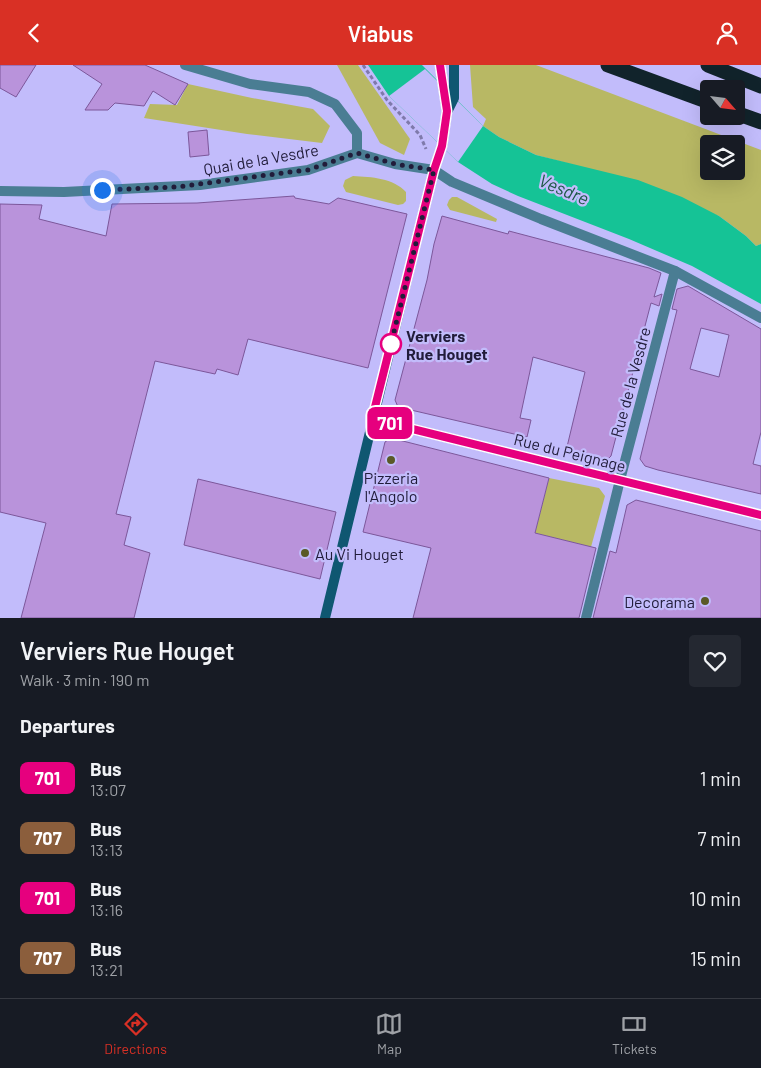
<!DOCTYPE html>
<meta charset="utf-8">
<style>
body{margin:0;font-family:Barlow,sans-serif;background:#242831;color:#f1f3f6;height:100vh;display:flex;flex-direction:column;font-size:19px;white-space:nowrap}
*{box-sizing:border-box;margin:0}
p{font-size:16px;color:#9ea1a6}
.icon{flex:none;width:28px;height:28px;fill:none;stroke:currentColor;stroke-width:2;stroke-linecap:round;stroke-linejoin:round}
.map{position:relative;height:553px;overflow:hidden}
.sheet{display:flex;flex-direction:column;background:#171b24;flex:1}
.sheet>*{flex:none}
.badge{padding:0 10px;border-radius:8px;font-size:18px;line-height:32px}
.needle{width:32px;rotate:118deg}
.buttons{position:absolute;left:700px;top:15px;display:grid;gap:10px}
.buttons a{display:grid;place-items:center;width:45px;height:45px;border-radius:5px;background:#171b24;box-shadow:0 5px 20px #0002;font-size:25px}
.you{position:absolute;width:25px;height:25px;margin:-12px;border:4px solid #fff;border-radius:50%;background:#1a73e8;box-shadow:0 0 0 8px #1a73e833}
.map>.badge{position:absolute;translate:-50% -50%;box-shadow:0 0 0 2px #fff}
h2{padding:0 20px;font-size:19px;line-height:45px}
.round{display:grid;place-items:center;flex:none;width:52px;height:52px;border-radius:5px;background:#242831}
.summary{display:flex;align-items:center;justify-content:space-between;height:85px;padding:0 20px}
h1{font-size:24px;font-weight:600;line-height:38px}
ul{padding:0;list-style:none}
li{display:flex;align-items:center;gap:15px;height:60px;padding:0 20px}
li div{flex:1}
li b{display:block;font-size:19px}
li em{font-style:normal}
li .badge{min-width:55px;font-weight:700;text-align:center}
header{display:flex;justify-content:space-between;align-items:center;height:65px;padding:0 20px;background:#d93025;color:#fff;font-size:22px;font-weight:600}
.tabs{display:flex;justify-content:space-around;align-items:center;height:70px;border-top:1px solid #363941;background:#171b24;font-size:14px;color:#9ea1a6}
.tabs a{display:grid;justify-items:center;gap:2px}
.tabs .selected{color:#d93025}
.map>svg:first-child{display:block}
.green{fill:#b8b864;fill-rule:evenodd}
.water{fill:#15c396}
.pier{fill:#c2bcfb}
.building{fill:#b993db;stroke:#7c579a;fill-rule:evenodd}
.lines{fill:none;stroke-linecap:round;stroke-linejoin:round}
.path{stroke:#7f7aab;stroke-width:3;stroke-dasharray:4 2.5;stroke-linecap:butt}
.street{stroke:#4a7d93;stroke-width:10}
.secondary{stroke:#0f5771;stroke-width:10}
.highway{stroke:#11232b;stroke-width:15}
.line-casing{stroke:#fff;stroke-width:11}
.line{stroke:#e6007e;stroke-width:8}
.walk{stroke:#211c3a;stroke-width:5;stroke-dasharray:0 9}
.stop-dot{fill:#fff;stroke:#e6007e;stroke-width:2.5}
.poi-dot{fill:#5a5926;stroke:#c2bcfb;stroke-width:2}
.labels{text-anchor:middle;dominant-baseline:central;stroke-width:4.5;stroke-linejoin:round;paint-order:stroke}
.street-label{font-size:16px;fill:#211c3a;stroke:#c2bcfb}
.stop-label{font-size:16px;font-weight:bold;fill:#211c3a;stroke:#c2bcfb;text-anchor:start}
.poi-label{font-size:16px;fill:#211c3a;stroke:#c2bcfb}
.water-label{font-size:18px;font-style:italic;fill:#1c5845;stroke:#c2bcfb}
</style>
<header><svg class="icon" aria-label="back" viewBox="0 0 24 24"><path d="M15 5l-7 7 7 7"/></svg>Viabus<svg class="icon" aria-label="person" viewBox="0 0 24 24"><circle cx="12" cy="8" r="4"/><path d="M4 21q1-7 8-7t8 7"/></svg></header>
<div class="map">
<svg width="761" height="553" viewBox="0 0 761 553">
<rect width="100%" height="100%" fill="#c2bcfb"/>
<g class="green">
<polygon points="337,0 358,0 410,74 404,90 380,78"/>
<path d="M470,0H536L761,85V179L756,181L746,171L719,151L574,100L536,90L499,72L483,61L486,54L473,42ZM709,79H736V106H709Z"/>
<polygon points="188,19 252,33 313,44 330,61 322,78 247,69 144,53 150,39 177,40"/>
<path d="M353,111C372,112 393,113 406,127V136L403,139L398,140L346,127L343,121L345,115Z"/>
<polygon points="452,132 457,132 497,154 496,157 450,145 447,140 449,135"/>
<polygon points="549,413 599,423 605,431 591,482 535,468"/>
</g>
<polygon class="water" points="368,0 422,0 483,61 499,72 536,90 638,115 682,132 719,151 746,171 756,181 761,179 761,239 692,201 629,174 518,131 492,119 458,97 389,31"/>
<polygon class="pier" points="425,4 483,61 458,97 389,31"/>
<g class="building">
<polygon points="0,0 36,0 16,32 0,23"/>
<polygon points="73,0 145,0 188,19 175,40 153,26 144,41 115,38 108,45 85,45 102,19"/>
<polygon points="207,65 209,90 190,92 188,67"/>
<polygon points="294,131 295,133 329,139 338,133 407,149 368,303 248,274 238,310 217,304 215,309 155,296 116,449 131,452 124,480 150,488 134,553 21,553 46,458 0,447 0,139 42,140 39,154 106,171 112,139 197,138"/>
<polygon points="442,151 508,169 509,166 649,203 661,208 654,232 662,229 659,241 651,238 611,391 606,396 566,386 585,307 533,292 520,353 531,355 527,372 398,342 395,335 427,215 434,179"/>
<path d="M688,221L761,264V367L753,399L761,401V429L658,405L645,401L640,394L677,245L672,244L677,224ZM701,263L729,270L719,312L690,304Z"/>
<polygon points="391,373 549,413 535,468 596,483 579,553 413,553 431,483 363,467 385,377"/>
<polygon points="198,414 336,447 320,514 184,480"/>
<polygon points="636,435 761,466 761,553 593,553 610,486 616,488 627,440"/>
</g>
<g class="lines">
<polyline class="path" points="363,0 387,35 420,70 426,84"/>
<g class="street">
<polyline points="185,0 250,19 309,27 335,39 357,68 357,88"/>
<polyline points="0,126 64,127 200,120 308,105 357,88 395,99 434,105 452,117 541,154 675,206 761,253"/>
<polyline points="372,354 761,450"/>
<polyline points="586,553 620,415 675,206"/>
</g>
<g class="secondary">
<polyline points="448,45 454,33 454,0"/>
<polyline points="325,553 415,181 434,105 442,81 447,46 440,0"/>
</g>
<g class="highway">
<polyline points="608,0 709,37"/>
<polyline points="708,0 761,21"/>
<polyline points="736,48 761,57"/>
</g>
</g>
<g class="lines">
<defs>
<polyline id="line" points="440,0 447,46 442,81 434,105 372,354 761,450"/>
</defs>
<use href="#line" class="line-casing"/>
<use href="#line" class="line"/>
<polyline class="walk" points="102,125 177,122 290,107 308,105 357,88 395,99 434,105 391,279"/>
</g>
<circle class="stop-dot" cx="391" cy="279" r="10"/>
<g class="poi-dot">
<circle cx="391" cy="395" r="5"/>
<circle cx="305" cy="488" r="5"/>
<circle cx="705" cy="536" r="5"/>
</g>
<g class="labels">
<g class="street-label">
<text transform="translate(261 94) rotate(-10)">Quai de la Vesdre</text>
<text transform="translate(630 317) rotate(-75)">Rue de la Vesdre</text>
<text transform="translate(570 387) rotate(14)">Rue du Peignage</text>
</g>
<g class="stop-label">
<text x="406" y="270">Verviers<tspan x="406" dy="18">Rue Houget</tspan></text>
</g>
<g class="poi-label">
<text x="391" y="412">Pizzeria<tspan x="391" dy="18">l'Angolo</tspan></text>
<text x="315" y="488" text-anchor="start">Au Vi Houget</text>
<text x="695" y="536" text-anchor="end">Decorama</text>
</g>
<g class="water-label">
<text transform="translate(564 124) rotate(23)">Vesdre</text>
</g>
</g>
</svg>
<div class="buttons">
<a><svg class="needle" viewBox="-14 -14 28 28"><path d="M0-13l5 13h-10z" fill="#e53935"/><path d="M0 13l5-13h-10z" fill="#9ea1a6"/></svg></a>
<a><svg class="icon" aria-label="layers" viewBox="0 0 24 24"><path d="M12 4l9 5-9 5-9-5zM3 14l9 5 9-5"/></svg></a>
</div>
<div class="you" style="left:102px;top:125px"></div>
<b class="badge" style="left:390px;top:358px;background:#e6007e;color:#fff">701</b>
</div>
<section class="sheet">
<div class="summary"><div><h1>Verviers Rue Houget</h1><p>Walk · 3 min · 190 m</p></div><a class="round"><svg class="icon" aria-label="heart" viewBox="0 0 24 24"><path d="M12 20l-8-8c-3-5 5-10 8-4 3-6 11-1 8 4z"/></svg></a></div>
<h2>Departures</h2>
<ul>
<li><span class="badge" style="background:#e6007e;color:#fff">701</span><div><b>Bus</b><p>13:07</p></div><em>1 min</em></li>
<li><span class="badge" style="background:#8b5e3c;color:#fff">707</span><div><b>Bus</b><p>13:13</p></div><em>7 min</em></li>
<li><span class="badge" style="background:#e6007e;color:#fff">701</span><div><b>Bus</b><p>13:16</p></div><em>10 min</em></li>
<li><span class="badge" style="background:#8b5e3c;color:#fff">707</span><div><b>Bus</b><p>13:21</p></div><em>15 min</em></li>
</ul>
</section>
<nav class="tabs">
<a class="selected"><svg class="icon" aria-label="directions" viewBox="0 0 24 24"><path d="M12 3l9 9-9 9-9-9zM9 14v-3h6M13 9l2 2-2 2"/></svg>Directions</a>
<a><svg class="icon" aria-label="map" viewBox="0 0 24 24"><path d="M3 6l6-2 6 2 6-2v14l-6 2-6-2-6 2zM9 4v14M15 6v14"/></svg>Map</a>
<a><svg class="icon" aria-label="tickets" viewBox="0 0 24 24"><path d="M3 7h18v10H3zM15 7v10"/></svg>Tickets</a>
</nav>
